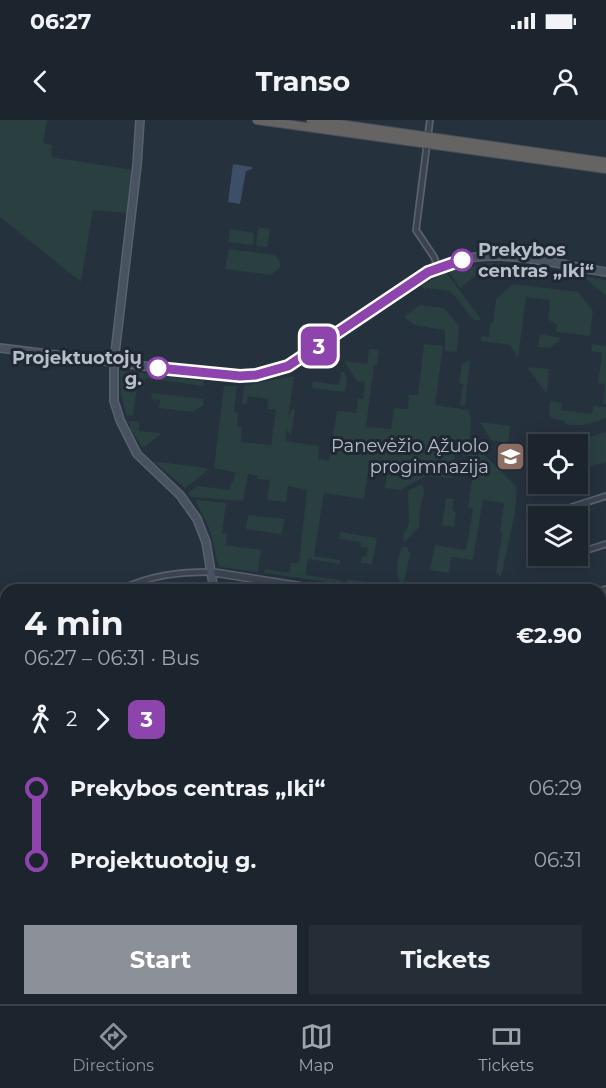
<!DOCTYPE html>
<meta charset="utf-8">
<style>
body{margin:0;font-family:Montserrat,sans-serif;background:#252d36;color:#f1f3f6;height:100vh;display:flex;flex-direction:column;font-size:22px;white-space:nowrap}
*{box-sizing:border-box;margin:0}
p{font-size:20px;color:#a0a5aa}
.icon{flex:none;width:33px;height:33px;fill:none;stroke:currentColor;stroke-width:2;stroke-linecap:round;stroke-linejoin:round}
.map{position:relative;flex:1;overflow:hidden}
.panel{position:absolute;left:0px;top:464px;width:606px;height:422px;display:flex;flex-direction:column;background:#1c252e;border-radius:18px 18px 0 0;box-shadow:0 3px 15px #0003,0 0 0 2px #3a424a}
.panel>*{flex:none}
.badge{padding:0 12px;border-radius:9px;font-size:21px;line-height:39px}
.buttons{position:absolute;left:528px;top:314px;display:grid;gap:12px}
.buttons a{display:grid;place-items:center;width:60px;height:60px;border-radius:0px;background:#1c252e;box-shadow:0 3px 15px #0003,0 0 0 2px #3a424a;font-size:30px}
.map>.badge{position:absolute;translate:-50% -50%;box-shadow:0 0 0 3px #fff}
.legs{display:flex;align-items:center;gap:9px;height:66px;padding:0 24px;font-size:20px}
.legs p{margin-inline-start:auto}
.headline{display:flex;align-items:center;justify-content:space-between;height:102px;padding:0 24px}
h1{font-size:33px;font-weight:700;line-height:45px}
.button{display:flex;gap:12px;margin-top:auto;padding:12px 24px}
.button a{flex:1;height:69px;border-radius:0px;background:#8c9099;color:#fff;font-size:24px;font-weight:700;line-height:69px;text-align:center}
.button a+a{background:#252d36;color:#f1f3f6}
ul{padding:0 24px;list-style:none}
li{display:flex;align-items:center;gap:21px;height:72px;font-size:22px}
li i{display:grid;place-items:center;width:9px;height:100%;margin:0 8px;background:currentColor}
li i::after{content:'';width:15px;height:15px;margin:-8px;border:4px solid;border-radius:50%;background:#1c252e}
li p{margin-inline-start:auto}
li:first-child i{background:linear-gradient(#0000 50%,currentColor 0)}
li:last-child i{background:linear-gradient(currentColor 50%,#0000 0)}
.status{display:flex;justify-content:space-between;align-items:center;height:42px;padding:0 30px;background:#1c252e;direction:ltr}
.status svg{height:16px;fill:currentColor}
header{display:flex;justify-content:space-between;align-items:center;height:78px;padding:0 24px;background:#1c252e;font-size:27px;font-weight:700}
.menu{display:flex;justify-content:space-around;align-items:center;height:84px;border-top:2px solid #3a424a;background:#1c252e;font-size:16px;color:#a0a5aa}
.menu a{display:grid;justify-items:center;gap:3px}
.menu .on{color:#8c9099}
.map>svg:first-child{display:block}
.green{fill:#293f40}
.water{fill:#3c4f66}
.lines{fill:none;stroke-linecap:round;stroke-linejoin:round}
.stream{stroke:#3c4f66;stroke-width:1.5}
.minor-casing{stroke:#58616c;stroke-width:8}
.tertiary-casing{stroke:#58616c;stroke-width:9}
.secondary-casing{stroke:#58616c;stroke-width:10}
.primary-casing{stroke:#434c57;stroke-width:10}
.trunk-casing{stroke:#454e59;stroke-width:10}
.minor{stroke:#3a434e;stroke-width:4.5}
.tertiary{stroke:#3a434e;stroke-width:6}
.secondary{stroke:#485260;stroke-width:7}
.primary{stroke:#58626e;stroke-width:8}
.trunk{stroke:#666462;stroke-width:8}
.line-1-casing{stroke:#fff;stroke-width:14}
.line-1{stroke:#8e44ad;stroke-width:9}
.stop-1-dot{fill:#fff;stroke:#8e44ad;stroke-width:3}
.labels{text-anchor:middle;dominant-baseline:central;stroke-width:6;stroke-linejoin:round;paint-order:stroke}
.stop-label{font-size:18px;font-weight:bold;fill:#b6bec9;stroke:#1f2833;text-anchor:start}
.poi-label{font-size:18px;fill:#b6bec9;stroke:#1f2833;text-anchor:end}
</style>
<div class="status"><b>06:27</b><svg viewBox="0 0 49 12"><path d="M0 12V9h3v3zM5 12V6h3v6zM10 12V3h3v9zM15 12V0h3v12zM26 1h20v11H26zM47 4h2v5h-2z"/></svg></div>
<header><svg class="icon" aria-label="back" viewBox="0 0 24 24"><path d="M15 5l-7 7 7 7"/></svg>Transo<svg class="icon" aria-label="person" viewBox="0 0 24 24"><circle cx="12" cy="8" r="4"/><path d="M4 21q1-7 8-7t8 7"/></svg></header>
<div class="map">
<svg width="606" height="884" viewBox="0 0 606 884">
<rect width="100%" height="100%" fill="#26313e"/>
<g class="green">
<polygon points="0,0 47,0 43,23 52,25 51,37 133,50 128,93 93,90 81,162 0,97"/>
<polygon points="258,107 270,109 267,127 256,126"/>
<polygon points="230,109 254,113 253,125 228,122"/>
<polygon points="229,129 274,135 279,140 280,147 271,155 225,149"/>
<polygon points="489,143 508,144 507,147 486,147 460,168 448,151"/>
<polygon points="446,152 480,198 480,200 474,200 453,174 451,174 451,171 426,168 426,170 421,166"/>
<polygon points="583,156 606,160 606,176"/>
<polygon points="513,164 578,172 593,191 590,216 556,212 557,205 548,199 550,180 526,177 518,238 510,225 481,221 481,216 489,217 490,203 493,203 496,179"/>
<polygon points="420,185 444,188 459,206 457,231 454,232 445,231 445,210 414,205 404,197"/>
<polygon points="540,214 562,218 550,228 538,227"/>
<path d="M424,224L443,226L435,285L468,290L471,298L470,321L517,367L515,393L501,457L496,453L502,413L500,412L504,383L483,380L473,440L451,437L449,453L430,450L435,425L466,430L473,389L468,388L475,337L455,334L452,358L426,356L400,370L385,368L387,354L368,352L364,379L324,373L314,436L340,440V444L308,439L305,455L341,460V464L264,453L265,449L290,453L291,443H299L307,370L288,366L286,382L267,380L270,360L257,359L258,356L248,354L243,381L191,377L188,373L198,366L230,370L231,362L233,363L235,353L243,354L214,348L224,266H237L234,292L238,293L237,306L242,307L241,322L271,325L276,290L267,289L268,279L248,276L247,284H242L244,266C254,264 286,256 294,257L288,299L291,290L295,289L291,316L287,310L286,321L319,326L318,339L329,341L337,291L356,293L358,278L363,279L365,262L357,261L344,241L367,244L369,229L379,230L377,245H374L366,307L391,309L394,288L408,289L409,275H418Z"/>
<polygon points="592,224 606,226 606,284 603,284 605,264 598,263 602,233 591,231"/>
<polygon points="327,229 331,235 330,244 313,242 314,239"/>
<polygon points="470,240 465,286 460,285 463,264 459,263 462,244"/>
<polygon points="527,247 549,249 547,274"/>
<polygon points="120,250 204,261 203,266 145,258 144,268 137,267 133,296 126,295 121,273"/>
<polygon points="341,252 344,252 347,258 345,272 312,268 313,261 339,265"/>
<polygon points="152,273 204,279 203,286 192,292 159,288 160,280 151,279"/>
<path d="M550,281L562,283L561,290L592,294L593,286L606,287V298C591,304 581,307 565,304V301L551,298L549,293Z"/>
<polygon points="129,301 139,302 139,311 162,313 143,328 131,310"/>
<polygon points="480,302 510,306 508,323 491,320"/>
<polygon points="606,312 606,342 578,350 578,324 567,324"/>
<polygon points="153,341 206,348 208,350 185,368"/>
<polygon points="422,364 424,371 420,389 419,407 404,423 403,415 409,404 408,371"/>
<polygon points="446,378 454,379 452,389 456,393 454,407 442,405"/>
<polygon points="197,380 226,383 222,413 227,414 226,425 261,430 258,452 221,447 218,445 210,410 196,382"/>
<polygon points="248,395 285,399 281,414 246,409"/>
<polygon points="340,412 377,418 372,444 361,443 362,436 366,437 368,428 360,427 361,422 339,419"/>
<path d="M402,427H407L410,434L404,463L400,462C395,451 397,438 402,427Z"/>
<polygon points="347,459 416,469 377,469 346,465"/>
<polygon points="0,540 6,541 6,879 414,879 415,884 0,884"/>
</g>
<polygon class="water" points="233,44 252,47 252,49 246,51 240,84 228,82"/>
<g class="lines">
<polyline class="stream" points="411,879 412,884"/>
<defs>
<g id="minor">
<polyline points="430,0 416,110 434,137 438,147"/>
<polyline points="544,396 606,376"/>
<polyline points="537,398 538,398"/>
<polyline points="578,433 606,424"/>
<polyline points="534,438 549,441 572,435"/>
<path d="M120,470C150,455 179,452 211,452"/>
<polyline points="600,471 606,469"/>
<polyline points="0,521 6,520"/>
<polyline points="0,582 6,583"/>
<polyline points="600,653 606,642"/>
<polyline points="600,766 606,766"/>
<polyline points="0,796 6,795"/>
<polyline points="600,803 606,803"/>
<polyline points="456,879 457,884"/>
<polyline points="515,879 515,884"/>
<polyline points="574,879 575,884"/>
<polyline points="4,884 6,833"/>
<polyline points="44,884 44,879"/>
<polyline points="84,884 84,879"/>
<polyline points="124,884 124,879"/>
<polyline points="164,884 165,879"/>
<polyline points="206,884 206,879"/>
<polyline points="248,884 248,879"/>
<polyline points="289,884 289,879"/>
<polyline points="328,884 329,879"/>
<polyline points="367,884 367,879"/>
</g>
<g id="tertiary">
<polyline points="211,452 325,470"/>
<polyline points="600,488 606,487"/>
</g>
<g id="secondary">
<polyline points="140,0 137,45 114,242 114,281 120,300 137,334 180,375 197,399 206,422 214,470"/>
<path d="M0,228L208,254L240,257L256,255L288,246L428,152C483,121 548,143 606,152"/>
<polyline points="600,727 606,731"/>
</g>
<polyline id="primary" points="593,884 599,879"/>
<g id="trunk">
<polyline points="257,0 606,49"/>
<polyline points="311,0 606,42"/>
</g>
</defs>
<use href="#minor" class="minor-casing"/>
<use href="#tertiary" class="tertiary-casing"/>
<use href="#secondary" class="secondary-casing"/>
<use href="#primary" class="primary-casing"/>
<use href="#trunk" class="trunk-casing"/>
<use href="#minor" class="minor"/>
<use href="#tertiary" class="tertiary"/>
<use href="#secondary" class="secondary"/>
<use href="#primary" class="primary"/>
<use href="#trunk" class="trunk"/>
</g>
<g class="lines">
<defs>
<polyline id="line-1" points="158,248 240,256 256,255 288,246 428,152 462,140"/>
</defs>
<use href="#line-1" class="line-1-casing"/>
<use href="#line-1" class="line-1"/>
</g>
<defs>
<symbol id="school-square" viewBox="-11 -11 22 22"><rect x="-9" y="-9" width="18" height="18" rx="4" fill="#8d6e63" stroke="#1f2833"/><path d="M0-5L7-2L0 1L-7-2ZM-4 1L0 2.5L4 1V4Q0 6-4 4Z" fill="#fff"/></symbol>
</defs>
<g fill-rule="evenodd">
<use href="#school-square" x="494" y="320" width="33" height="33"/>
</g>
<g class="stop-1-dot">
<circle cx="462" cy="140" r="10"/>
<circle cx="158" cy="248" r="10"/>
</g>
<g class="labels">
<g class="stop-label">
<text x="478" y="130">Prekybos<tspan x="478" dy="21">centras „Iki“</tspan></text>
<text x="142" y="238" text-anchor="end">Projektuotojų<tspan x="142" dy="21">g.</tspan></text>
</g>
<g class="poi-label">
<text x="489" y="326">Panevėžio Ąžuolo<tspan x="489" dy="21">progimnazija</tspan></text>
</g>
</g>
</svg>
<div class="buttons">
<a><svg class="icon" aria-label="locate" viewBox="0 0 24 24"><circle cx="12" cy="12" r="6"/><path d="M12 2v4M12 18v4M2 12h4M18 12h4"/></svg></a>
<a><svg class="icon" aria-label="layers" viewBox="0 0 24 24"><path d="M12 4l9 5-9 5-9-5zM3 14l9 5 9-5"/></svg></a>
</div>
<b class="badge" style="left:319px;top:226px;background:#8e44ad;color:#fff">3</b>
<section class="panel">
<div class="headline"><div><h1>4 min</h1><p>06:27 – 06:31 · Bus</p></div><b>€2.90</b></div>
<div class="legs"><svg class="icon" aria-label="walk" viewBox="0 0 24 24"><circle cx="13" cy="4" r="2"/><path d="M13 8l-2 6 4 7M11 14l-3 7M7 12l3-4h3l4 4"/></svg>2<svg class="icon" aria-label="forward" viewBox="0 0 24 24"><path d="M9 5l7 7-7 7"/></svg><b class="badge" style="background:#8e44ad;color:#fff">3</b></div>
<ul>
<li><i style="color:#8e44ad"></i><b>Prekybos centras „Iki“</b><p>06:29</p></li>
<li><i style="color:#8e44ad"></i><b>Projektuotojų g.</b><p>06:31</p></li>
</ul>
<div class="button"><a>Start</a><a>Tickets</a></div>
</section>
</div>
<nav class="menu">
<a class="on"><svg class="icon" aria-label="directions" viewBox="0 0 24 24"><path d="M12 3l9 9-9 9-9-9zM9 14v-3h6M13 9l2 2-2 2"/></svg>Directions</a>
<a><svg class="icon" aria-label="map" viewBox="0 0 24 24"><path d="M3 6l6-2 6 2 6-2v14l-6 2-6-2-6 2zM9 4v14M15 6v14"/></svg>Map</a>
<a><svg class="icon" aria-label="tickets" viewBox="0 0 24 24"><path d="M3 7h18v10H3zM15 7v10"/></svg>Tickets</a>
</nav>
